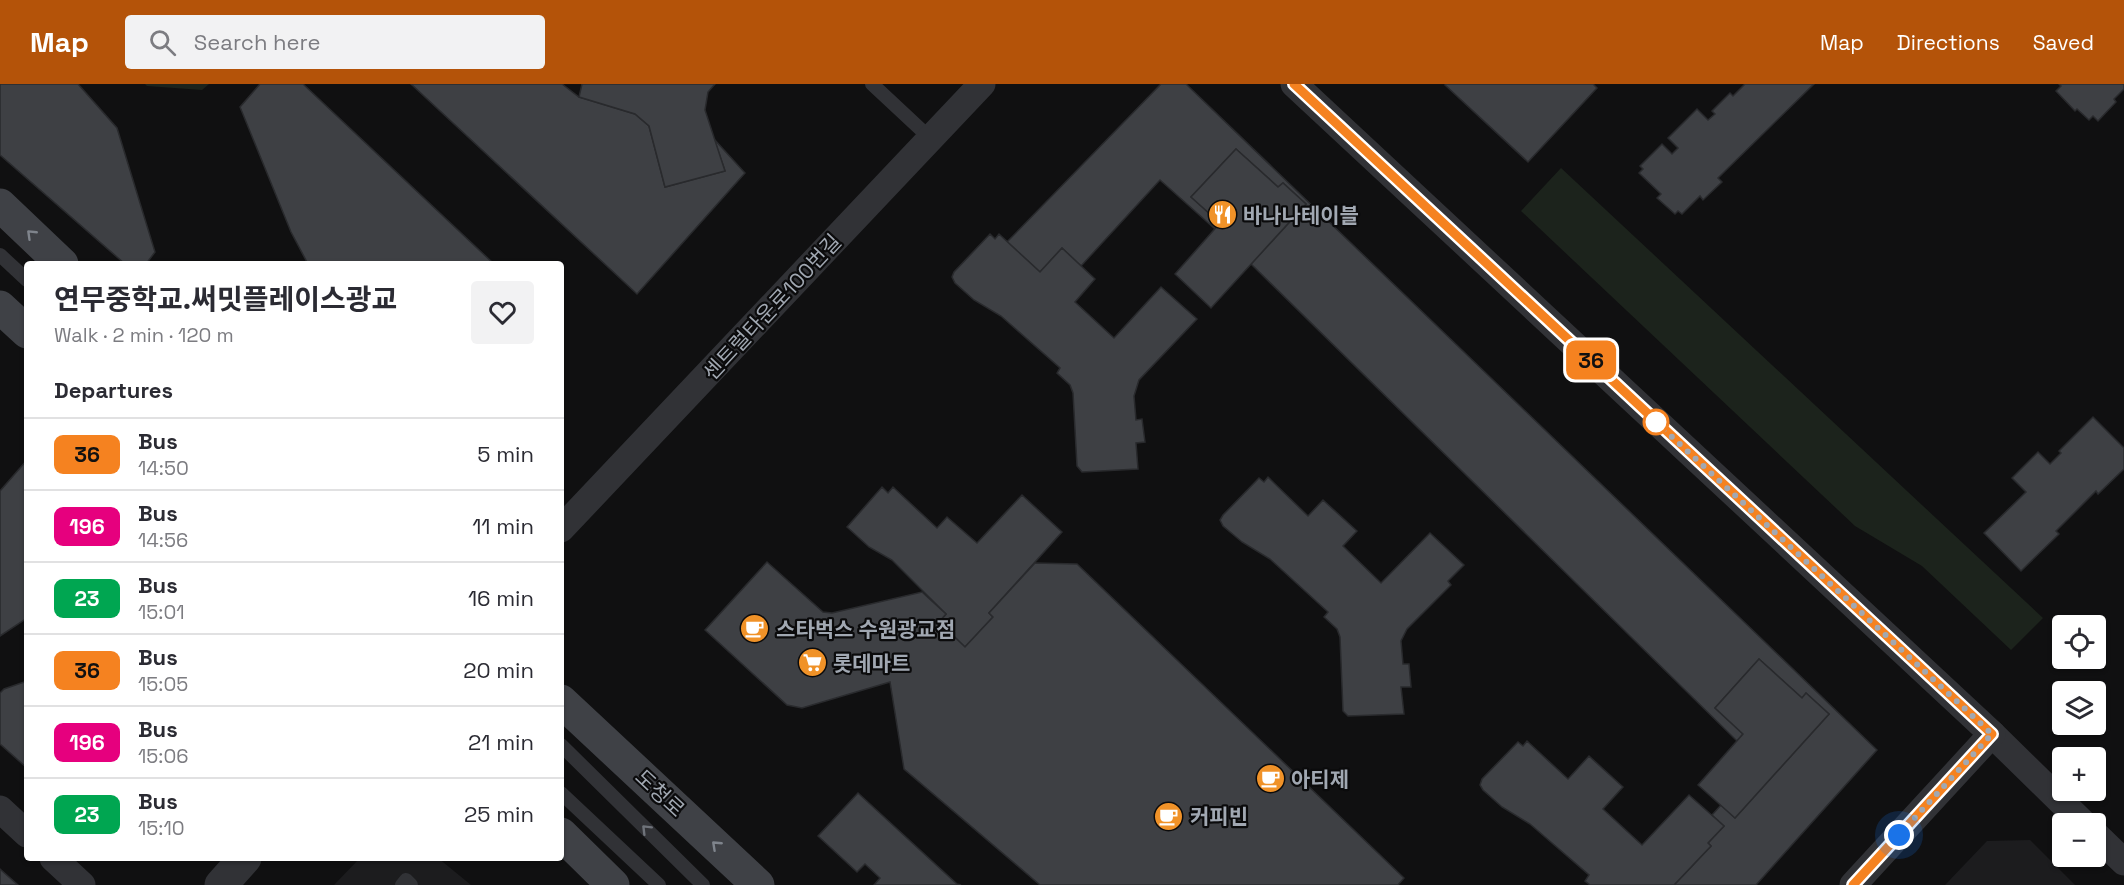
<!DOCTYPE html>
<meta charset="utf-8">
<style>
body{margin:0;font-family:"Space Grotesk","Noto Sans KR",sans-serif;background:#f2f2f3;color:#2b2b33;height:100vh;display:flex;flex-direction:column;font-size:22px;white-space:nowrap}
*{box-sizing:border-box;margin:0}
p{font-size:20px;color:#7c7c81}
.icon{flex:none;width:33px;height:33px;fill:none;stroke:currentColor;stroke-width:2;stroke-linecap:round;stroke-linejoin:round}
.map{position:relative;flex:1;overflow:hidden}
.side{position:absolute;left:24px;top:177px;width:540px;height:600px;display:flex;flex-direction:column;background:#fff;border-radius:6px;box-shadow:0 2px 4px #0004}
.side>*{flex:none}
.badge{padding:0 12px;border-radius:9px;font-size:21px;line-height:39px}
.fabs{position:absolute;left:2052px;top:531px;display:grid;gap:12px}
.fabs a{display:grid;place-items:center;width:54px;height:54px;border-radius:6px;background:#fff;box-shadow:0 2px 4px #0004;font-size:30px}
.you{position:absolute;width:30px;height:30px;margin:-15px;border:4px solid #fff;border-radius:50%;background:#1a73e8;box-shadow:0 0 0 9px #1a73e833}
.map>.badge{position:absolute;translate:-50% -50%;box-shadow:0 0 0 3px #fff}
h2{padding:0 30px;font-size:22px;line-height:54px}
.round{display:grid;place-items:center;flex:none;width:63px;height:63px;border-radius:6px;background:#f2f2f3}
.headline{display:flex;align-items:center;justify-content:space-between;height:102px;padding:0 30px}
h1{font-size:28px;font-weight:700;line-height:45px}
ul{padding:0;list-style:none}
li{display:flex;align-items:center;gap:18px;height:72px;padding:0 30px;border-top:2px solid #e1e1e2}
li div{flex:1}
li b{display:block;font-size:22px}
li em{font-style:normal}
li .badge{min-width:66px;font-weight:700;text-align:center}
header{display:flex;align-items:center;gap:36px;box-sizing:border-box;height:84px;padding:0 30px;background:#b45309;color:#fff}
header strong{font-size:28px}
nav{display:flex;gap:33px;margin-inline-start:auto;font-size:21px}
.search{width:420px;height:54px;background:#f2f2f3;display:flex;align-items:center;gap:15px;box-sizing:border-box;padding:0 21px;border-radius:6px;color:#7c7c81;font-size:22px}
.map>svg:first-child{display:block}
.built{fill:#1c1c1e}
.green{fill:#1c231c}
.building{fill:#3e4044;stroke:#292a2d;stroke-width:1.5}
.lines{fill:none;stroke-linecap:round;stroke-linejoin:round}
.service{stroke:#313236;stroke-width:14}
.minor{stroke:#313236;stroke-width:27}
.tertiary{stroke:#313236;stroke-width:33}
.secondary{stroke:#3f4146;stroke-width:33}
.oneway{stroke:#7f848c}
.oneway2{stroke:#6f737a}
.line-casing{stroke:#fff;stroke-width:14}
.line{stroke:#f58220;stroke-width:9}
.walk{stroke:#a1a8b2;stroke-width:6;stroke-dasharray:0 10.8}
.stop-dot{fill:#fff;stroke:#f58220;stroke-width:3}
.labels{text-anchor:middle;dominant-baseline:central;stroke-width:4.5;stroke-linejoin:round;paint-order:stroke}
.poi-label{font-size:21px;font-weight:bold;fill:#a1a8b2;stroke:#0b0b0c;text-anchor:start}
.street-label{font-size:21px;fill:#a1a8b2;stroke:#0b0b0c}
</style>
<header>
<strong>Map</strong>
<div class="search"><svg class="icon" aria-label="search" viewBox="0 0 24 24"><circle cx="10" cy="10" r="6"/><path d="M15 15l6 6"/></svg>Search here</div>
<nav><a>Map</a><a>Directions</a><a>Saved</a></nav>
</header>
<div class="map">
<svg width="2124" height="801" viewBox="0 0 2124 801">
<rect width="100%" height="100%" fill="#101011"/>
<g class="built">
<polygon points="2030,756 2075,801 1945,801 1987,757"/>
<polygon points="360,774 438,774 471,801 334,801"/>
</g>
<g class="green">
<polygon points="145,0 209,0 202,6 147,2"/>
<polygon points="1561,84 2043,534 2011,566 1922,482 1855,442 1521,127"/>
</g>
<g class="building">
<polygon points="0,0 78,0 117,44 155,168 146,180 125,180 0,71"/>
<polygon points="260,0 303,0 494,180 308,180 291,148 240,23"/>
<polygon points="411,0 562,0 579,13 635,30 649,42 665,103 725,87 714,55 745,89 637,210"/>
<polygon points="582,0 715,0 708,8 705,26 725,87 665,103 649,42 635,30 579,13"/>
<polygon points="1161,0 1186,0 1877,666 1756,801 1674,801 1711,762 1708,759 1724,742 1712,731 1721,721 1735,734 1829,630 1806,609 1802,614 1759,575 1715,624 1743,650 1737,657 1251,180 1306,120 1283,99 1278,103 1236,65 1191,113 1220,139 1215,145 1160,96 1081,182 1062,164 1040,188 1007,158"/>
<polygon points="1446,0 1593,0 1597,4 1528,78 1445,1"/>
<polygon points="1745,0 1814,0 1718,94 1722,98 1703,116 1700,112 1682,130 1678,127 1675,130 1657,114 1661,110 1639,89 1643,85 1640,82 1662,60 1672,70 1678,64 1668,54 1697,25 1708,36 1715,30 1712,27 1730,9 1733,12"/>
<polygon points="2059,0 2124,0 2124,5 2114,15 2116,18 2098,37 2093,32 2089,36 2077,25 2075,27 2056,7 2061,2"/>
<polygon points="1236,65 1278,103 1283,99 1306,120 1211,224 1175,190 1220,139 1191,113"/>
<polygon points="990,150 995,155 999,150 1040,188 1062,164 1095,195 1075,218 1114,254 1161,203 1197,235 1139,296 1134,312 1136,336 1142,335 1145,358 1136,359 1138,385 1082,388 1077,382 1073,309 1070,301 1057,289 1060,284 1001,232 974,216 955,199 952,193 954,188"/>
<polygon points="2093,333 2124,364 2124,385 2098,410 2096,407 2056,447 2059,450 2021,487 1984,449 2026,408 2012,394 2038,368 2050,380 2061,369 2059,367"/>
<polygon points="27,376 27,534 0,552 0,407"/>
<polygon points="1268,393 1308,432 1323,416 1357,447 1343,462 1381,499 1430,449 1464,481 1448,497 1451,501 1407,545 1401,557 1403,580 1409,580 1411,603 1401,603 1404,630 1348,632 1343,627 1340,553 1337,545 1324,533 1328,528 1270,475 1242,458 1223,442 1220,436 1223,431 1259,394 1264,398"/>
<polygon points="882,403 888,409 893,403 937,444 947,433 977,459 1022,411 1062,448 989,529 993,533 965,563 939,538 946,530 892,476 869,463 847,443"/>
<polygon points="767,478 823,528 832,529 922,508 946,530 939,538 965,563 993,533 989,529 1035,479 1077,480 1404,794 1398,801 1040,801 904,685 890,598 802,624 787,621 705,546"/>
<polygon points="1759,575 1802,614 1806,609 1829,630 1735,734 1698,701 1743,650 1715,624"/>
<polygon points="27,597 27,684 0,660 0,609 4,605"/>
<polygon points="1527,657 1568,695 1589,672 1623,703 1603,725 1642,761 1689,711 1724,742 1708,759 1711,762 1674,801 1590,801 1585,797 1589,791 1530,740 1502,723 1483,706 1480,701 1482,695 1518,658 1523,662"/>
<polygon points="858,709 957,800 961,801 874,801 880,794 865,780 857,788 818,752"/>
<polygon points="0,785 18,801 0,801"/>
</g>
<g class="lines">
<g class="service">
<polyline points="872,0 931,55"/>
<polyline points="0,171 27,196"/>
<polyline points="561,661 703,801"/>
<polyline points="561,709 659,801"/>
<polyline points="402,801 406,796 411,801"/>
</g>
<g class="minor">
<polyline points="1294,0 1992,650 2084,740"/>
<polyline points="561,445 982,0"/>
<polyline points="0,725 27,750"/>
<polyline points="2096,751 2124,778"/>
<polyline points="53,774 82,801"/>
<polyline points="1853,801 1992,650"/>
</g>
<polyline class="tertiary" points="221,801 245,774"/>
<g class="secondary">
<polyline points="0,121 62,180"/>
<polyline points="0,223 27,248"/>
<polyline points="561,617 758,801"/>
<polyline points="561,750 613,801"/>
</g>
</g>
<defs><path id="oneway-chevron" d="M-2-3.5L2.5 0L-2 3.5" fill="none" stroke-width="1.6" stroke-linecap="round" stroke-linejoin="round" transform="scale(1.5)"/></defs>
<g class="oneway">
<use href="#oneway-chevron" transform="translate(31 150) rotate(-136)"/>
<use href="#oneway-chevron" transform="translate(716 761) rotate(-137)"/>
</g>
<use class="oneway2" href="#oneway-chevron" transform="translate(646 745) rotate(-135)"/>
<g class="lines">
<defs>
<polyline id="line" points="1294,0 1992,650 1853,801"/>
</defs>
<use href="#line" class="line-casing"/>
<use href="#line" class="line"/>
<polyline class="walk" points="1656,338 1992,650 1899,751"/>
</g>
<defs>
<symbol id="restaurant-disc" viewBox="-11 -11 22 22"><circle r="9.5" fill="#f09228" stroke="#0b0b0c"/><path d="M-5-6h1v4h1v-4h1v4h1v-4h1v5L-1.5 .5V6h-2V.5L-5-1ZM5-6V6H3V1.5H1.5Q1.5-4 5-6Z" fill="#fff"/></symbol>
<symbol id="cafe-disc" viewBox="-11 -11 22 22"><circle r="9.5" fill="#f09228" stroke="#0b0b0c"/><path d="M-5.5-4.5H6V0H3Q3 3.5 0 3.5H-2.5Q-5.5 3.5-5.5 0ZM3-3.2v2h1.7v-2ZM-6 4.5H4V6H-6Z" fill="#fff"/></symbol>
<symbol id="supermarket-disc" viewBox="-11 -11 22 22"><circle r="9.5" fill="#f09228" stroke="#0b0b0c"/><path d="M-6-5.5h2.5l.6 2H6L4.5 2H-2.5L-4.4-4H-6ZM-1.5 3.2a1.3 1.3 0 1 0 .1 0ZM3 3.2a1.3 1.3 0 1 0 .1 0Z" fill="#fff"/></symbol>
</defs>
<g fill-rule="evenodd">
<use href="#restaurant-disc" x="1206" y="114" width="33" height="33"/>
<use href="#cafe-disc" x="738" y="528" width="33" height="33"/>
<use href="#supermarket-disc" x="796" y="562" width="33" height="33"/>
<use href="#cafe-disc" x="1254" y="678" width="33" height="33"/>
<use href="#cafe-disc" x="1152" y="716" width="33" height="33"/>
</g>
<circle class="stop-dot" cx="1656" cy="338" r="12"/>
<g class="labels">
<g class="poi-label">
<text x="1243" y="131">바나나테이블</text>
<text x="776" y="545">스타벅스 수원광교점</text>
<text x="833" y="579">롯데마트</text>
<text x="1291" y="695">아티제</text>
<text x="1190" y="732">커피빈</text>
</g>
<g class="street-label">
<text transform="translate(772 223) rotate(-47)">센트럴타운로100번길</text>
<text transform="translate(660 709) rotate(43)">도청로</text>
</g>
</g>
</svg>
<div class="fabs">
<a><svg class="icon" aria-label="locate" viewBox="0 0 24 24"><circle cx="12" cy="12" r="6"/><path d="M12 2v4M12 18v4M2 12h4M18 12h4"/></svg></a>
<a><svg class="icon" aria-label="layers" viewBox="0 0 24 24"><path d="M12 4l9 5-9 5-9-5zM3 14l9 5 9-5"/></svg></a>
<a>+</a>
<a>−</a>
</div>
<div class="you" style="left:1899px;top:751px"></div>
<b class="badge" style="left:1591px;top:276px;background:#f58220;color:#111">36</b>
<section class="side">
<div class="headline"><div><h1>연무중학교.써밋플레이스광교</h1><p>Walk · 2 min · 120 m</p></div><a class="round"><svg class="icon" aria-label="heart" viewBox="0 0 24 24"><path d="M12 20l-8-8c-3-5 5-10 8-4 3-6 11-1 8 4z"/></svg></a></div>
<h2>Departures</h2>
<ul>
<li><span class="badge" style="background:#f58220;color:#111">36</span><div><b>Bus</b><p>14:50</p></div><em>5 min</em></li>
<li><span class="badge" style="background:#e6007e;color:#fff">196</span><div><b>Bus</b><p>14:56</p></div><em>11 min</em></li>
<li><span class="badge" style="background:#00a651;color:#fff">23</span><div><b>Bus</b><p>15:01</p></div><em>16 min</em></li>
<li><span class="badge" style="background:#f58220;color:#111">36</span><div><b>Bus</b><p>15:05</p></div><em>20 min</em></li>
<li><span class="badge" style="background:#e6007e;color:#fff">196</span><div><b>Bus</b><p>15:06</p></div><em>21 min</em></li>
<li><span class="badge" style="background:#00a651;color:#fff">23</span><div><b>Bus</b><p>15:10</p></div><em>25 min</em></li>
</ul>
</section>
</div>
